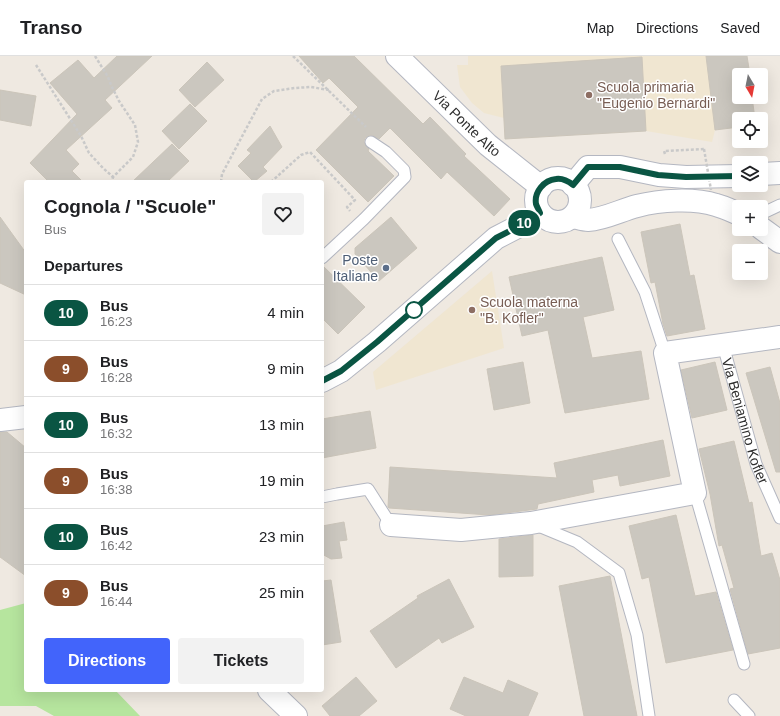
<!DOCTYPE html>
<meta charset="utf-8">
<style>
body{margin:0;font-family:Helvetica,sans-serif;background:#f2f2f2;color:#202124;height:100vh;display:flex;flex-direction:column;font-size:15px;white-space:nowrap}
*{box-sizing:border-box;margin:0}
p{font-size:13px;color:#757577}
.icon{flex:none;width:22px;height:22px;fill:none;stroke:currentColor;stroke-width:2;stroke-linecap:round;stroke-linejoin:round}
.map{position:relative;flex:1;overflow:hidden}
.side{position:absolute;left:24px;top:124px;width:300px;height:512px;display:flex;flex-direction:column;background:#fff;border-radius:4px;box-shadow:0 4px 16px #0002}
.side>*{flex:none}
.badge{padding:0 8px;border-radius:13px;font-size:14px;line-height:26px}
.needle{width:26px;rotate:170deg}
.fabs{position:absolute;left:732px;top:12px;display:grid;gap:8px}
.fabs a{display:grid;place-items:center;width:36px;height:36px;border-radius:4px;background:#fff;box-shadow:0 4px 16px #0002;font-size:20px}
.map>.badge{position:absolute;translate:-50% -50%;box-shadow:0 0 0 2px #fff}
h2{padding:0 20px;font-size:15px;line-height:36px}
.round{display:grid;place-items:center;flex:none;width:42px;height:42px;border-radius:4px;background:#f2f2f2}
.summary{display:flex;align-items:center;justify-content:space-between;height:68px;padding:0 20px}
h1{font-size:19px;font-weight:600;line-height:30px}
.cta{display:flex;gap:8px;margin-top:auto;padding:8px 20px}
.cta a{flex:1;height:46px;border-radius:4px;background:#4264fb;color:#fff;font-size:16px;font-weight:600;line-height:46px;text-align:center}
.cta a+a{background:#f2f2f2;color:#202124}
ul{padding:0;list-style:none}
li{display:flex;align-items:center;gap:12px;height:56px;padding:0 20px;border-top:1px solid #e0e0e0}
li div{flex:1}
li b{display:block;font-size:15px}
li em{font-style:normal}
li .badge{min-width:44px;font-weight:700;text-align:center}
header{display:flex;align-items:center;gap:24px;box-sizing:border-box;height:56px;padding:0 20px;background:#fff;border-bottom:1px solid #e0e0e0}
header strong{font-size:19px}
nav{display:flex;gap:22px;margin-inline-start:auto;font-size:14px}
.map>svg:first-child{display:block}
.education{fill:#f0e6d1}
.green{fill:#b6e59e}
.building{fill:#cbc7bf;stroke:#cbc5ba}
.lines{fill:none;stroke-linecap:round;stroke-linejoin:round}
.lane-casing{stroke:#b4b7c1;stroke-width:13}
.street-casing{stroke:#b4b7c1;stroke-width:24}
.secondary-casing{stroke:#b4b7c1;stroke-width:24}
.path{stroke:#c9c9c9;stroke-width:2.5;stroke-dasharray:3 2;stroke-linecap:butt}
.lane{stroke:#fff;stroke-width:11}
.street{stroke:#fff;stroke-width:22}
.secondary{stroke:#fff;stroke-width:22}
.path-bridge{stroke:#c9c9c9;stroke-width:2.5;stroke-dasharray:3 2;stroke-linecap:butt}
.line-casing{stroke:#fff;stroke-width:9}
.line{stroke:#0a5543;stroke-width:6}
.education-dot{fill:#8d6e63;stroke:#fff;stroke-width:1.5}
.service-dot{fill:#5c6f8a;stroke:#fff;stroke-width:1.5}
.stop-dot{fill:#fff;stroke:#0a5543;stroke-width:2}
.labels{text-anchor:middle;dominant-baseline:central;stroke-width:3;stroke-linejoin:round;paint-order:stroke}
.education-label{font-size:14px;fill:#785e54;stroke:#fff;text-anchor:start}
.street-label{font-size:14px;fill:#2e2e2e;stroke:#fff}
.service-label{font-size:14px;fill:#4e5e75;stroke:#fff;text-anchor:end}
</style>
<header>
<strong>Transo</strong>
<nav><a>Map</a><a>Directions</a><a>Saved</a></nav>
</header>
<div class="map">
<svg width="780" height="660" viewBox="0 0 780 660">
<rect width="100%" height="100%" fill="#efe9e1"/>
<g class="education">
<polygon points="468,0 706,0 715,74 712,86 646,75 505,83 504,62 484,57 472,47 460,31 457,9 468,9"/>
<polygon points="492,215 504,292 376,334 373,316"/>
</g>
<polygon class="green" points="26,547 26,634 115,634 140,660 54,660 36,650 0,650 0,554"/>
<g class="building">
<polygon points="117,0 152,0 105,44 112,52 66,94 79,108 72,115 83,126 49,126 30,107 77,58 50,27 78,4 94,22"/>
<polygon points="299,0 354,0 423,68 430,61 466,98 464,100 510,143 494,160 447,116 441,123 390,72 379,83 371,79 365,82 364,85 365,89 369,93 368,95 394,120 368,146 316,94 358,51 329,22 323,27"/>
<polygon points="706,0 747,0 750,19 739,19 739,41 752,41 755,63 739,63 739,71 715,74"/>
<polygon points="642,1 646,75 505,83 501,10"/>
<polygon points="207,6 224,24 195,51 179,34"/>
<polygon points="0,34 36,40 31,70 0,64"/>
<polygon points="190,48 207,65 179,93 162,75"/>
<polygon points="270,70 282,91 263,111 267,115 254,126 238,110 251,97 247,94"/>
<polygon points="172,88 189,105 167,126 132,126"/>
<polygon points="0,161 26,197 26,239 0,227"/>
<polygon points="391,161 417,192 379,225 355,198 355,192"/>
<polygon points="680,168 690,220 694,219 705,273 667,280 663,268 655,226 651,227 641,176"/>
<polygon points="602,201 614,254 583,261 592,302 641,295 649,343 565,357 548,274 522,280 509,221"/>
<polygon points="322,209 365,251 338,278 322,262"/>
<polygon points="523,306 530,347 494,354 487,313"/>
<polygon points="715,306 727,354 692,362 681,314"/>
<polygon points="770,311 780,347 780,416 776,416 746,317"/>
<polygon points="370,355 376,392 322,402 322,363"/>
<polygon points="0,376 7,376 26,392 26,520 0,501"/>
<polygon points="663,384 670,420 620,430 618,419 592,424 594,436 538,448 537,453 489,459 389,452 388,451 390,411 557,422 554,407"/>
<polygon points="734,385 749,447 752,446 761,500 772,497 780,524 780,592 748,598 730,533 734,532 722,489 719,490 710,438 699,393"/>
<polygon points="676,459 695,540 716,536 733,594 666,607 649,521 642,523 629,470"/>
<polygon points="344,466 347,484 339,485 342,502 331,503 322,498 322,470"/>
<polygon points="533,479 533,520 499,521 499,483"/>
<polygon points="610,520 637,660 584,660 559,530"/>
<polygon points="449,523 474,571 442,587 439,582 396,612 370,575 418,542 417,540"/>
<polygon points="331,524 341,586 322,589 322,525"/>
<polygon points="356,621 377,645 359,660 330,660 322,650"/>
<polygon points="464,621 503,637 508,624 538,637 528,660 466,660 450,653"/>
</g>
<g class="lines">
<defs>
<g id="lane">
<polyline points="761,158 780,149"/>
<polyline points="618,183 645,236 665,297"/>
<polyline points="322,202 364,163 405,121 404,114 386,96 371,86"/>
<path id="s1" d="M723,289L756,408L780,462"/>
<polyline points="695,437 744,608"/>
<polyline points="322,441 337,438 368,433 391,469"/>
<polyline points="536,469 577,486 619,517 637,579 649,660"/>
<polyline points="734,644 749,660"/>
</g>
<g id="street">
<path id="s2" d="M397,0L488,89L541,131"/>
<polyline points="391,469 461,474 531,467 695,437 665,297 780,281"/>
<polyline points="269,634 296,660"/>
</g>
<g id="secondary">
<polyline points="761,118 780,117"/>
<circle cx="558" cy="144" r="22"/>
<polyline points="573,129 588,111 620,111 659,119 686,121 739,120"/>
<path d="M573,161C578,162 583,164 588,164C605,163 621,154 637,150C660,144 694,142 716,149C724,151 732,155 739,158"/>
<polyline points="761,172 780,186"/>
<polyline points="322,325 341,315 377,286 496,182 525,167 540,157"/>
<polyline points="0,364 26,361"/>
</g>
</defs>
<use href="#lane" class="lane-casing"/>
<use href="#street" class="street-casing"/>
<use href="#secondary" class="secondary-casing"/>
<g class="path">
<polyline points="95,0 108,21 111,29 119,45 135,69 138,86 133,101 113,121 112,126"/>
<polyline points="293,0 366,71"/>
<polyline points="36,9 81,80 89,97 103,112 113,121"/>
<polyline points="665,98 664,95 704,93"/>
<polyline points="221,126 222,118 262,43 274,35 295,32 311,31 329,34"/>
<polyline points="271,126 301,99 310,96 355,144 347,151 350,155"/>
</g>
<use href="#lane" class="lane"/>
<use href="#street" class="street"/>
<use href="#secondary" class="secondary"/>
<polyline class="path-bridge" points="704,93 711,134"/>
</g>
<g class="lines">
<defs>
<path id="line" d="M322,325L341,315L377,286L496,182L525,167L540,157C539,154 537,151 536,148C534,136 544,124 556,123C562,122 568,125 573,129L588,111H620L658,119L686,121L739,120"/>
</defs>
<use href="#line" class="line-casing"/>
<use href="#line" class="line"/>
</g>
<g class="education-dot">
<circle cx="589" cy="39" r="4"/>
<circle cx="472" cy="254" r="4"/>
</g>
<circle class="service-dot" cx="386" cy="212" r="4"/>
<circle class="stop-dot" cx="414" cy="254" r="8"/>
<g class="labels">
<g class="education-label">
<text x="597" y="31">Scuola primaria<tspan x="597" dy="16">"Eugenio Bernardi"</tspan></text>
<text x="480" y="246">Scuola materna<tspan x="480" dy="16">"B. Kofler"</tspan></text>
</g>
<g class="street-label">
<text stroke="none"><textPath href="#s2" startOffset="97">Via Ponte Alto</textPath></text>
<text stroke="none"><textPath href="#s1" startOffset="79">Via Beniamino Kofler</textPath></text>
</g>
<g class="service-label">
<text x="378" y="204">Poste<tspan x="378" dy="16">Italiane</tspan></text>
</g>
</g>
</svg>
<div class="fabs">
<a><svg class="needle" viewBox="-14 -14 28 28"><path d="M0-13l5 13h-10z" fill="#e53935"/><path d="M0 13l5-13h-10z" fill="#757577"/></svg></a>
<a><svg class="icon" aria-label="locate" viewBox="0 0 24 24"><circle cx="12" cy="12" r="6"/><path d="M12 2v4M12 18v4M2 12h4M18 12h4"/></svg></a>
<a><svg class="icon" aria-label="layers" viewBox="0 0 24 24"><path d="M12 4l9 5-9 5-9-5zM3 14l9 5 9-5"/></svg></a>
<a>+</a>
<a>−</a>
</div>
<b class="badge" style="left:524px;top:167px;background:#0a5543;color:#fff">10</b>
<section class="side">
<div class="summary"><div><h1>Cognola / &quot;Scuole&quot;</h1><p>Bus</p></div><a class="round"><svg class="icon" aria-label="heart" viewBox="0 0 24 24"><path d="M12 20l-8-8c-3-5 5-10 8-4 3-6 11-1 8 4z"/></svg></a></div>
<h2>Departures</h2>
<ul>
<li><span class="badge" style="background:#0a5543;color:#fff">10</span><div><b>Bus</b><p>16:23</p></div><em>4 min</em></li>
<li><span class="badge" style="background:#8b4e2b;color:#fff">9</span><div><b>Bus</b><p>16:28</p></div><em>9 min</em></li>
<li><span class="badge" style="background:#0a5543;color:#fff">10</span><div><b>Bus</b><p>16:32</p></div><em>13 min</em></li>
<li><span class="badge" style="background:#8b4e2b;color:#fff">9</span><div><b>Bus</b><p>16:38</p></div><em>19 min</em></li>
<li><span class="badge" style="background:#0a5543;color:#fff">10</span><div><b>Bus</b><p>16:42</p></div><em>23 min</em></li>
<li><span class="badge" style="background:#8b4e2b;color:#fff">9</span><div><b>Bus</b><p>16:44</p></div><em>25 min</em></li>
</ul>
<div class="cta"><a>Directions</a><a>Tickets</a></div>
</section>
</div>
